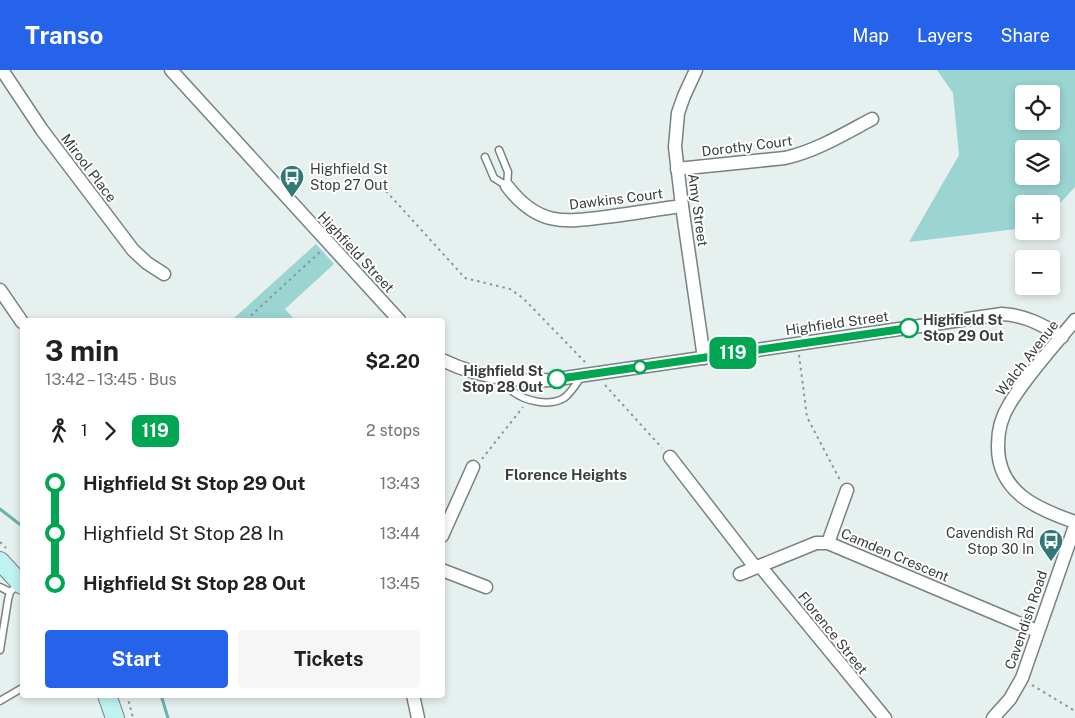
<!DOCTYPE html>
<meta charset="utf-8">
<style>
body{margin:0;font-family:"Public Sans",sans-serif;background:#f6f6f6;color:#202124;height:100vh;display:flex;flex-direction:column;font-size:19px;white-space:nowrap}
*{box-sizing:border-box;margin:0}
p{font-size:16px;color:#757577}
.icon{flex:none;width:28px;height:28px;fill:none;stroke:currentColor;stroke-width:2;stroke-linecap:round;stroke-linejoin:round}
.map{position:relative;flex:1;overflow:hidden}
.drawer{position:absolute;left:20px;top:248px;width:425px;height:380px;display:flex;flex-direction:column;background:#fff;border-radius:5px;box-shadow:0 2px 8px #0003}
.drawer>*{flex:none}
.badge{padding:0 10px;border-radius:8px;font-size:18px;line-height:32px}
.controls{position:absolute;left:1015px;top:15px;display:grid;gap:10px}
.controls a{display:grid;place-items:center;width:45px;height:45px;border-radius:5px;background:#fff;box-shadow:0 2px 8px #0003;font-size:25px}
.map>.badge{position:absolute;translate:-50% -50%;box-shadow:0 0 0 2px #fff}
.legs{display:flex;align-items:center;gap:8px;height:55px;padding:0 25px;font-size:16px}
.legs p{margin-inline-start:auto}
.summary{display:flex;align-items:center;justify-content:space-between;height:85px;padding:0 25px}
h1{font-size:28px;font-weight:700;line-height:38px}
.button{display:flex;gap:10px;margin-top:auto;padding:10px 25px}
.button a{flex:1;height:58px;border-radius:5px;background:#2563eb;color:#fff;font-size:20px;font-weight:700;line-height:58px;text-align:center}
.button a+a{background:#f6f6f6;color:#202124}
ul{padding:0 25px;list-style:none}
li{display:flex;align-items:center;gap:18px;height:50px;font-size:19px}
li i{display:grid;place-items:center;width:8px;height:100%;margin:0 6px;background:currentColor}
li i::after{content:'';width:12px;height:12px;margin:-6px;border:4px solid;border-radius:50%;background:#fff}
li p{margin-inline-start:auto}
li:first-child i{background:linear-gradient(#0000 50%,currentColor 0)}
li:last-child i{background:linear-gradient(currentColor 50%,#0000 0)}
header{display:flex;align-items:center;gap:30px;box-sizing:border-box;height:70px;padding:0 25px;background:#2563eb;color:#fff}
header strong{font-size:24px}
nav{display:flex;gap:28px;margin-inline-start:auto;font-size:18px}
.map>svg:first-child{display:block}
.green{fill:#9ad5d1;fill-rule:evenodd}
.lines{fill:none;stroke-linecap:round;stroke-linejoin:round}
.stream{stroke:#67b3ae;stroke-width:3}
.lane-casing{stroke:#798281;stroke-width:9}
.street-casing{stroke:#798281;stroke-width:15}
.secondary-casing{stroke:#798281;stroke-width:20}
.path{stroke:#8e9594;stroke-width:2;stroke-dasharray:2.5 4;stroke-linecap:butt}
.lane{stroke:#fff;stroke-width:6}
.street{stroke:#fff;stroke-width:12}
.secondary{stroke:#bef3f1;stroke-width:18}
.line-1-casing{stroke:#fff;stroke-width:11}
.line-1{stroke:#00a651;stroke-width:8}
.stop-1-dot{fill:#fff;stroke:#00a651;stroke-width:2.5}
.labels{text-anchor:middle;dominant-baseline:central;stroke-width:4;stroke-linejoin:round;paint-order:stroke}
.street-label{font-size:14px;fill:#393d3d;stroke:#fff}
.poi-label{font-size:14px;fill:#393d3d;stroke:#fff;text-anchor:start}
.stop-label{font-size:14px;font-weight:bold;fill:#393d3d;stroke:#fff;text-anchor:start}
.neighbourhood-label{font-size:15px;font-weight:bold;fill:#3a4241;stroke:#fff}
</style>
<header>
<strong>Transo</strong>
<nav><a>Map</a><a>Layers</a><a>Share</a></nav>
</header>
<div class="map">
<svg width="1075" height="648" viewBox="0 0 1075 648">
<rect width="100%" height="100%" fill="#e6f0ef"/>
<g class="green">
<path d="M937,0H1075V117L1051,143V134H1024V158L909,172L959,85L953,23ZM1024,24H1051V51H1024ZM1024,79H1051V106H1024Z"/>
<polygon points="316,174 334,194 285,239 295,250 232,250"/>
</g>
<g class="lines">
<g class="stream">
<polyline points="0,439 22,456"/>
<polyline points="161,625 168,648"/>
</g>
<defs>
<g id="lane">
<polyline points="485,87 494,108 507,116 508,102 499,80"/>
<path d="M501,310C505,313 508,318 512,321C525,331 549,337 564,328C571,323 576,314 581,307"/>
<polyline points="0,517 10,522"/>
<polyline points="0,580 8,530 10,522 19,514"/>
<polyline points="0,631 22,618"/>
</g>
<g id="street">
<polyline points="2,0 42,60 133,180 147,193 164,204"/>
<polyline points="171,0 399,250"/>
<polyline points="696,0 684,26 678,43 675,77 682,136 704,288"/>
<path d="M677,99L785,88C816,81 844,64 872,49"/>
<path d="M507,116C539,158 566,152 613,146C636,143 659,139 682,136"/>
<polyline points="0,220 22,252"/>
<path d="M1075,250C1054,276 1025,307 1009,335C1002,346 998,361 998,375C997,422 1037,439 1075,452"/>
<path d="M442,290C477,307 513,312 551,310L1002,244C1025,245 1043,255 1062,267"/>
<polyline points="670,387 755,497"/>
<polyline points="442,466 473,397"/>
<polyline points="828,473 847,420"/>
<polyline points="760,496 885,648"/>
<polyline points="442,500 486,517"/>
<polyline points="740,504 816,473 828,473 1037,561"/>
<polyline points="413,625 418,648"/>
<polyline points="993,648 1010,629 1022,608 1075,456"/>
</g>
<g id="secondary">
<polyline points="0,491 22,515"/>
<polyline points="107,625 115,648"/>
</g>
</defs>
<use href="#lane" class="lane-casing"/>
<use href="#street" class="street-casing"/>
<use href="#secondary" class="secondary-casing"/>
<g class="path">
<polyline points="386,121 465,208 510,219 523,228 585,292"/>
<polyline points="246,250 321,181"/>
<polyline points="799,285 807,347 841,412"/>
<polyline points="605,315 662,378"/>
<polyline points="482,389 523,337"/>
<polyline points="0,472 6,478"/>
<polyline points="1032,615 1075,641"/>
<polyline points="127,625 133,648"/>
</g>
<use href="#lane" class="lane"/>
<use href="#street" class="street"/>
<use href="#secondary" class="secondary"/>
</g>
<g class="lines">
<defs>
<polyline id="line-1" points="557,309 909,258"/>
</defs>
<use href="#line-1" class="line-1-casing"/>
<use href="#line-1" class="line-1"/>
</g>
<defs>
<symbol id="bus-pin" viewBox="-11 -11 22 30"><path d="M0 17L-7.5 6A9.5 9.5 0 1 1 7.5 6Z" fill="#317976" stroke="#fff"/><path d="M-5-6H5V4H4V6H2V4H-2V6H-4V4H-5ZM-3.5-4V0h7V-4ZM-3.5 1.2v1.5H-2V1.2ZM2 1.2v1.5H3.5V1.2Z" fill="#fff"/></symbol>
</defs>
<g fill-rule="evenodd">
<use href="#bus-pin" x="278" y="93" width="28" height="38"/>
<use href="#bus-pin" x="1037" y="457" width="28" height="38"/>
</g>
<g class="stop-1-dot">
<circle cx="909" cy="258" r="9"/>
<circle cx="640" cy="297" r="6"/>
<circle cx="557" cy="309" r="9"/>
</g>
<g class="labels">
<g class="street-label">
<text transform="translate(747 76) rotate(-7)">Dorothy Court</text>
<text transform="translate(89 98) rotate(53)">Mirool Place</text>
<text transform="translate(616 129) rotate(-7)">Dawkins Court</text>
<text transform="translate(698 140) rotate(82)">Amy Street</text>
<text transform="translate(356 182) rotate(47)">Highfield Street</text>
<text transform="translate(837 253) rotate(-8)">Highfield Street</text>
<text transform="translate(1027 288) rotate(-52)">Walch Avenue</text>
<text transform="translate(895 485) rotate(23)">Camden Crescent</text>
<text transform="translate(1026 550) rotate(-71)">Cavendish Road</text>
<text transform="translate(833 563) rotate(51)">Florence Street</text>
</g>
<g class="poi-label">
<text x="310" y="99">Highfield St<tspan x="310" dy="16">Stop 27 Out</tspan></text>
<text x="1034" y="463" text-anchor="end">Cavendish Rd<tspan x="1034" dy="16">Stop 30 In</tspan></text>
</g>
<g class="stop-label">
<text x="923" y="250">Highfield St<tspan x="923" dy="16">Stop 29 Out</tspan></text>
<text x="543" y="301" text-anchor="end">Highfield St<tspan x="543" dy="16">Stop 28 Out</tspan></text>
</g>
<g class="neighbourhood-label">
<text x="566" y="404">Florence Heights</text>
</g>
</g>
</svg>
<div class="controls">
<a><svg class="icon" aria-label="locate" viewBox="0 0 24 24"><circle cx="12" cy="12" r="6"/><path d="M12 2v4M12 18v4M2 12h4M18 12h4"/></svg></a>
<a><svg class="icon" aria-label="layers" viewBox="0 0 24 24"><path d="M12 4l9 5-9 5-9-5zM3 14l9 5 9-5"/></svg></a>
<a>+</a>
<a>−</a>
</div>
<b class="badge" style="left:733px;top:283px;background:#00a651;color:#fff">119</b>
<section class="drawer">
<div class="summary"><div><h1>3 min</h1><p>13:42 – 13:45 · Bus</p></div><b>$2.20</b></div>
<div class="legs"><svg class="icon" aria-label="walk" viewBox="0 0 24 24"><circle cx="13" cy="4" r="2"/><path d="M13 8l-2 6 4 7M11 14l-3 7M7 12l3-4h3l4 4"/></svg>1<svg class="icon" aria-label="forward" viewBox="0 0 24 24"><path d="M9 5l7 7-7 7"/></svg><b class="badge" style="background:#00a651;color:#fff">119</b><p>2 stops</p></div>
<ul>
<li><i style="color:#00a651"></i><b>Highfield St Stop 29 Out</b><p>13:43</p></li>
<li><i style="color:#00a651"></i><span>Highfield St Stop 28 In</span><p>13:44</p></li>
<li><i style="color:#00a651"></i><b>Highfield St Stop 28 Out</b><p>13:45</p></li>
</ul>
<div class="button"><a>Start</a><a>Tickets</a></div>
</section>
</div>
